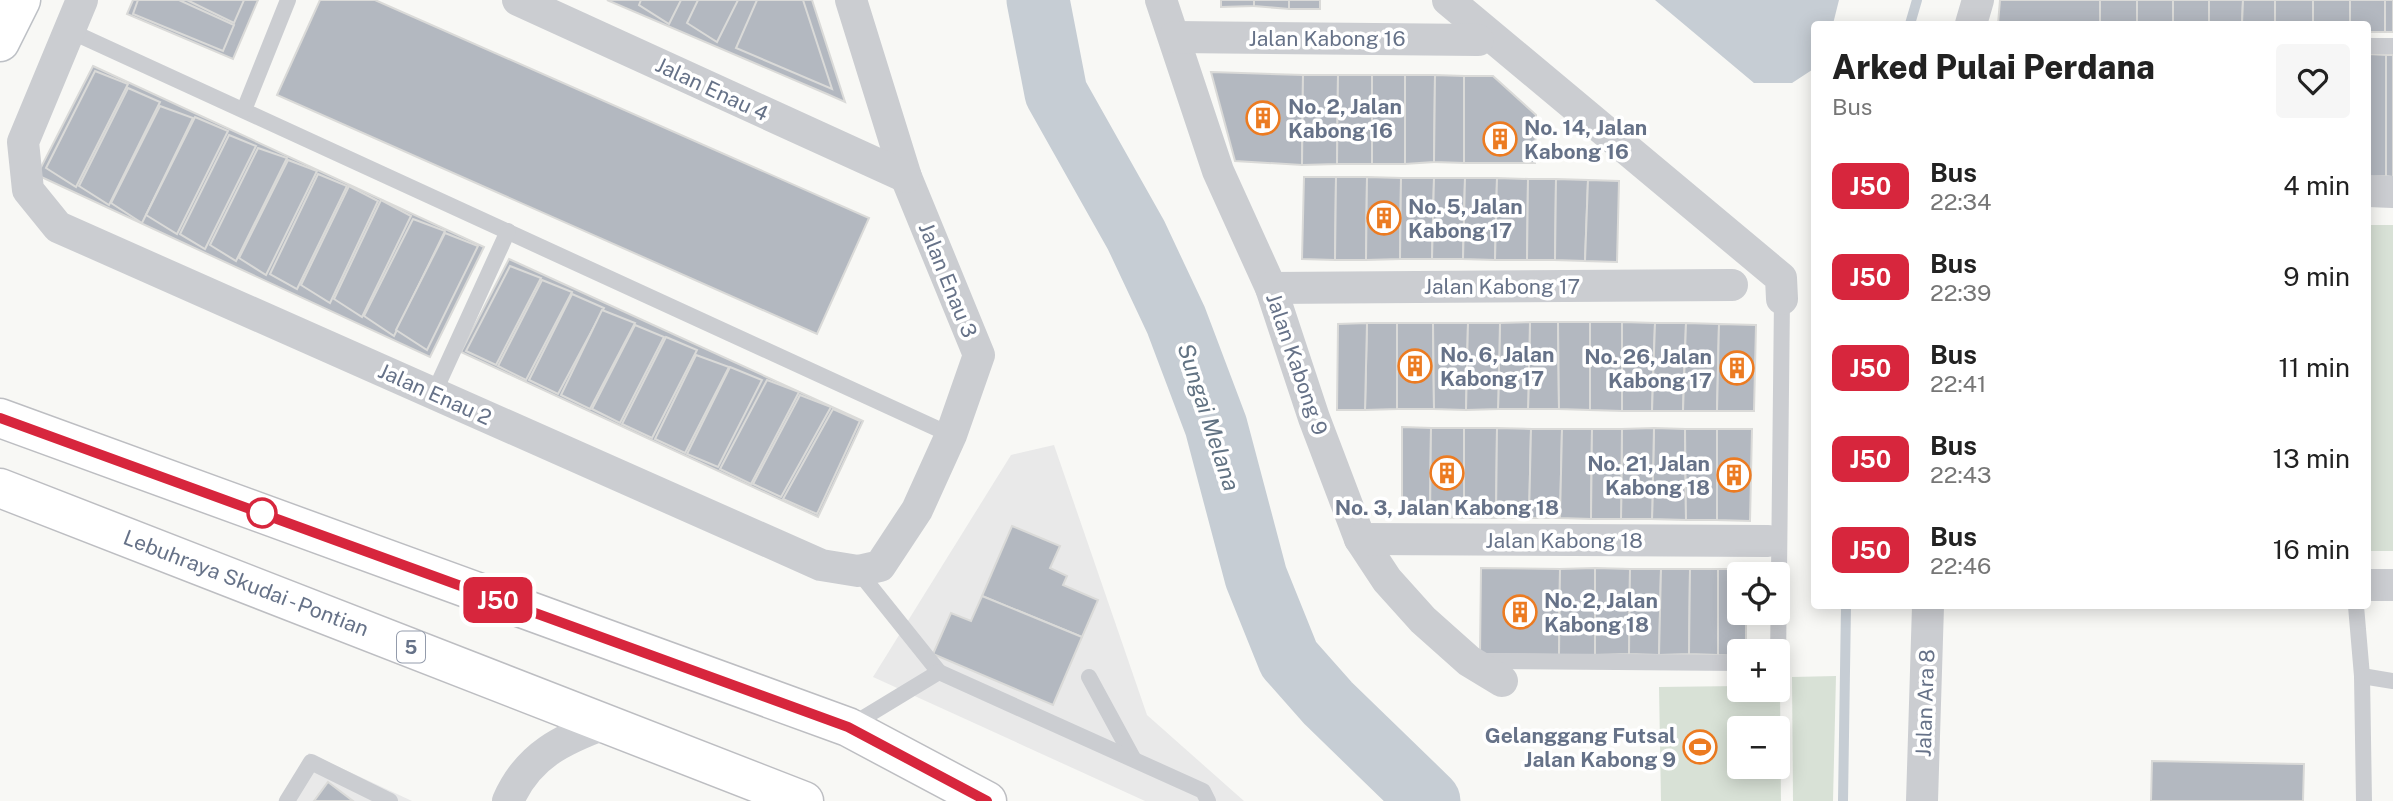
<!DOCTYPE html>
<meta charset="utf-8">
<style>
body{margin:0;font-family:"Public Sans",sans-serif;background:#f6f6f6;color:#222;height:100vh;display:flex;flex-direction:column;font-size:26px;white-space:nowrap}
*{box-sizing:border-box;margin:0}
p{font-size:23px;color:#767676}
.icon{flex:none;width:38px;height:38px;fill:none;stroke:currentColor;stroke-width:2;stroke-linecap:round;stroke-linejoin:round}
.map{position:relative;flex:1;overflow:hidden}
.panel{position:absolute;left:1811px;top:21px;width:560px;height:588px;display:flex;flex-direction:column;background:#fff;border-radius:7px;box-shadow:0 4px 18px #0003}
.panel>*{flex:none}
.badge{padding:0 14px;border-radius:10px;font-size:24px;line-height:46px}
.controls{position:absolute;left:1727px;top:562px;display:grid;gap:14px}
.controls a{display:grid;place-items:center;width:63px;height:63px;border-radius:7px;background:#fff;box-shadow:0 4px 18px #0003;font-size:35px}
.map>.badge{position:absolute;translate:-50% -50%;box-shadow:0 0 0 4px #fff}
.round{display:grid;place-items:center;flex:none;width:74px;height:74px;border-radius:7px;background:#f6f6f6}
.head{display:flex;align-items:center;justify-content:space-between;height:119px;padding:0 21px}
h1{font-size:33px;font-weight:800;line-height:52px}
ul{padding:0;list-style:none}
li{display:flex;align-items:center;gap:21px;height:91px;padding:0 21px}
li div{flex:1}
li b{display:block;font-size:26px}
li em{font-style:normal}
li .badge{min-width:77px;font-weight:700;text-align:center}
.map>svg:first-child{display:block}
.built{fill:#e9e9e9}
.green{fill:#d8e1d6;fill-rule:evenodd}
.water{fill:#c6cdd4}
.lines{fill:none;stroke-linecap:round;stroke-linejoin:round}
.stream{stroke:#c6cdd4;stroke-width:10}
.river{stroke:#c6cdd4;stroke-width:63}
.building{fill:#b3b8c0;stroke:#dadad8;stroke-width:2}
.secondary-casing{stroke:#bdc0c5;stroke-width:41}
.highway-casing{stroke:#bdbec2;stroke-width:41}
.lane{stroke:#cbcdd1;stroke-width:16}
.street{stroke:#cbcdd1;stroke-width:32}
.secondary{stroke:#fff;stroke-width:38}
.highway{stroke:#fff;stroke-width:38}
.line-casing{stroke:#fff;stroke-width:16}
.line{stroke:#d7263d;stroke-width:10}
.stop-dot{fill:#fff;stroke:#d7263d;stroke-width:3.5}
.labels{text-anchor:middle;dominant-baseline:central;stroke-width:7;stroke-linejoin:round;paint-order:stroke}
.shield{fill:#fff;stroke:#949cac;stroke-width:2}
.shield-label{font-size:19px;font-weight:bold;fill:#667288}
.street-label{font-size:21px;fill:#667288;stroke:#fff}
.poi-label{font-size:21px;font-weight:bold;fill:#667288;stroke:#fff;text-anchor:start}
.water-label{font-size:23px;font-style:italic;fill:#627383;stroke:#fff}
</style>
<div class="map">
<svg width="2393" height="801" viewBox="0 0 2393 801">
<rect width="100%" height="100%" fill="#f8f8f5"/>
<g class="built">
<polygon points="1054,445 1147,715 1244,801 1145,801 873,677 1011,455"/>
<polygon points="309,753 412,801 278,801"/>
</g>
<g class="green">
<rect x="2368" y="225" width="25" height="326"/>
<polygon points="1836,676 1833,801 1793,801 1792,677"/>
<path d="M1739,686L1740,690H1778L1780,686L1781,801H1661L1659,687ZM1740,728H1778V766H1740Z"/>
</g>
<polygon class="water" points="1655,0 1839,0 1833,24 1815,24 1815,68 1792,83 1754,83"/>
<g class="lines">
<g class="stream">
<polyline points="1910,24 1917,0"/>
<polyline points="1843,801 1846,606"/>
</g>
<polyline class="river" points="1038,0 1056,93 1136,235 1176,320 1216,426 1256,577 1289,659 1328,703 1429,801"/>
</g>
<g class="building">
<polygon points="133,0 258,0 233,59 127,14"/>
<polygon points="138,0 179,0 234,25 223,51 133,14"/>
<polygon points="187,0 244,0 234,23"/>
<polygon points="320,0 375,0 869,218 817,334 277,95"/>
<polygon points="607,0 812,0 845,102 827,94"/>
<polygon points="641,0 681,0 669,24 639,5"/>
<polygon points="698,0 738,0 717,42 687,23"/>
<polygon points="757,0 803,0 832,89 736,48"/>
<polygon points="1221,0 1254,0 1254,6 1221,7"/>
<polygon points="1254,0 1289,0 1289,9 1254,6"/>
<rect x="1289" y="0" width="31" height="9"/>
<polygon points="2000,0 2100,0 2100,24 1998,24"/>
<rect x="2100" y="0" width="37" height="24"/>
<rect x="2137" y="0" width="36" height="24"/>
<rect x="2173" y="0" width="36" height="24"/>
<polygon points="2209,0 2243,0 2242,24 2209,24"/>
<polygon points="2243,0 2275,0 2275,24 2242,24"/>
<rect x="2275" y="0" width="38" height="24"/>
<rect x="2313" y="0" width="37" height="24"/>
<polygon points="2350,0 2385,0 2385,32 2368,32 2368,24 2350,24"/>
<rect x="2385" y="0" width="8" height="32"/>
<polygon points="2368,54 2386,55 2386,176 2368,177"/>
<polygon points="2386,55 2393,55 2393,177 2386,176"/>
<polygon points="93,66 484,247 430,357 37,175"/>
<polygon points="95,71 128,84 76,187 46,168"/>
<polygon points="1211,72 1303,75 1302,165 1235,161"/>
<polygon points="1303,75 1338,75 1337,164 1302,165"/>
<polygon points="1338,75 1372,75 1372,164 1337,164"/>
<rect x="1372" y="75" width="33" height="89"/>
<polygon points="1405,75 1435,75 1434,162 1405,164"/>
<polygon points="1435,75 1464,76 1464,163 1434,162"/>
<polygon points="1464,76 1493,76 1536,115 1535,163 1464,163"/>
<polygon points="128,88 160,102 109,205 79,186"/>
<polygon points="160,106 193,118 142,223 111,203"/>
<polygon points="195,117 228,131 177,234 146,215"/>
<polygon points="229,135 256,146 205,249 180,234"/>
<polygon points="258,148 287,158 236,261 210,245"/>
<polygon points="288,160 317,171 266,275 239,258"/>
<polygon points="318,174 347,186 297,289 270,274"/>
<polygon points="1304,177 1336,177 1335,260 1302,259"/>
<polygon points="1336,177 1367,177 1366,260 1335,260"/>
<polygon points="1367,177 1401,178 1400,259 1366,260"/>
<polygon points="1401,178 1434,178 1432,259 1400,259"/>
<polygon points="1434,178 1465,178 1463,259 1432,259"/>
<polygon points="1465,178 1497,178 1495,260 1463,259"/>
<polygon points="1497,178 1528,179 1527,260 1495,260"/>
<polygon points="1528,179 1556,179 1555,260 1527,260"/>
<polygon points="1556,179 1588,180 1585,261 1555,260"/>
<polygon points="1588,180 1619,181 1617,262 1585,261"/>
<polygon points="349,186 378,201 330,303 301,285"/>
<polygon points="381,200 411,216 362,317 334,299"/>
<polygon points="413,219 445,231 394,336 364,316"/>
<polygon points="445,233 478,246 427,350 396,330"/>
<polygon points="509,259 863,421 818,517 461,352"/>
<polygon points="510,266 541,278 496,365 466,351"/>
<polygon points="542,280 572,292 526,380 498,366"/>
<polygon points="572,294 604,308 558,394 529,380"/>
<polygon points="602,310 635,323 590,409 561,395"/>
<polygon points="1530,322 1558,322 1559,409 1528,409"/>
<polygon points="1530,322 1528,409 1498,409 1500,323"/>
<polygon points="1558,322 1590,322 1590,410 1559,409"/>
<polygon points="1590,322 1622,322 1622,411 1590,410"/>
<polygon points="1622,322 1655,323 1652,411 1622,411"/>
<polygon points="1367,323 1397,323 1397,409 1365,410"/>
<polygon points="1367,323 1365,410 1337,410 1338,324"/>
<polygon points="1397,323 1433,323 1434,409 1397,409"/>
<polygon points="1433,323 1468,323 1466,410 1434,409"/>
<polygon points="1468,323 1500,323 1498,409 1466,410"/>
<polygon points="1655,323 1686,323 1683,411 1652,411"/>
<polygon points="1686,323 1719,324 1717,411 1683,411"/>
<polygon points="1719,324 1756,325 1754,411 1717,411"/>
<polygon points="635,325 664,337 620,423 592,409"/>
<polygon points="666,337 697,350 652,438 622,424"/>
<polygon points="696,355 729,367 685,453 655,439"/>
<polygon points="730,367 762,380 718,467 687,454"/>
<polygon points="767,380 799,392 751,484 720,469"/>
<polygon points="800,395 831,407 781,497 753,484"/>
<polygon points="833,409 860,421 817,514 783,499"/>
<polygon points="1402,427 1431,428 1430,517 1402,516"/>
<polygon points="1431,428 1464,428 1464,518 1430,517"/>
<polygon points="1464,428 1497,428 1496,518 1464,518"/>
<polygon points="1497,428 1531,429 1529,518 1496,518"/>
<polygon points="1654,428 1685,429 1686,520 1652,519"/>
<polygon points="1654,428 1652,519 1621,519 1622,429"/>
<polygon points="1531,429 1562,429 1560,518 1529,518"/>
<polygon points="1562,429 1592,429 1591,519 1560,518"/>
<polygon points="1592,429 1622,429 1621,519 1591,519"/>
<polygon points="1685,429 1717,429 1717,520 1686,520"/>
<polygon points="1717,429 1752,429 1750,521 1717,520"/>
<polygon points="1012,526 1060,546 1050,568 1067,576 1063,585 1098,600 1082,637 982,596"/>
<polygon points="1481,568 1560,569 1559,655 1480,654"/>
<polygon points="1595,568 1630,569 1629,654 1595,655"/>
<polygon points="1595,568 1595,655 1559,655 1560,569"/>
<polygon points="1630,569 1661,569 1659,655 1629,654"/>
<polygon points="1661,569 1690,569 1689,654 1659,655"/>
<polygon points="1690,569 1718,569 1718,655 1689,654"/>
<polygon points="1718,569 1746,569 1746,574 1740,574 1740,612 1746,612 1746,651 1740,651 1740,656 1718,655"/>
<polygon points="982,596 1082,637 1053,705 933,654 951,613 971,621"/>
<polygon points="2152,761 2304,764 2303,801 2151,801"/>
<polygon points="328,782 353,801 314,801"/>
</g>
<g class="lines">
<defs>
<polyline id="secondary" points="0,42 21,0"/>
<g id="highway">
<polyline points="0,418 848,727 987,801"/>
<polyline points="0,488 804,801"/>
</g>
</defs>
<use href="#secondary" class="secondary-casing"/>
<use href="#highway" class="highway-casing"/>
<g class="lane">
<polyline points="68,30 951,435"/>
<polyline points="2368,46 2393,46"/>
<polyline points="244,110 288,0"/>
<polyline points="434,393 508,231"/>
<polyline points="858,571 939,672"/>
<polyline points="2356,606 2362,676 2364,801"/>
<polyline points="1479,661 1740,663"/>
<polyline points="1778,663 1782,299"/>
<polyline points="2362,676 2393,681"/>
<polyline points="1089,677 1133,758"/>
<polyline points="850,726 939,672 1203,791 1208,801"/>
<polyline points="287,801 311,762 390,801"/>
</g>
<g class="street">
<polyline points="82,0 23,142 28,190 58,227 821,565 858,571 880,566 917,510 951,435 979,355 906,177 851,0"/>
<polyline points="518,0 906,177"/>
<polyline points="1161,0 1218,171 1271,288 1314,418 1360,539 1387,580 1423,620 1469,661 1502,681"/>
<polyline points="1448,0 1781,278 1782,299"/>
<polyline points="1971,24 1978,0"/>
<polyline points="1175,37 1478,40"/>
<polyline points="2368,191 2393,192"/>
<polyline points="1271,288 1732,285"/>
<polyline points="1360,539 1768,541"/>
<polyline points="2368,585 2393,585"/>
<path d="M508,801C528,755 563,739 607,723"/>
<polyline points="1922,801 1928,606"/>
</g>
<use href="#secondary" class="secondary"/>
<use href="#highway" class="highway"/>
</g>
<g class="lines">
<defs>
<polyline id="line" points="0,418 848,727 987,801"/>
</defs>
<use href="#line" class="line-casing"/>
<use href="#line" class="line"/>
</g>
<defs>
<symbol id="building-ring" viewBox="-11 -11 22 22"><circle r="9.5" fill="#fff" stroke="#ec7b21" stroke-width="1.5"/><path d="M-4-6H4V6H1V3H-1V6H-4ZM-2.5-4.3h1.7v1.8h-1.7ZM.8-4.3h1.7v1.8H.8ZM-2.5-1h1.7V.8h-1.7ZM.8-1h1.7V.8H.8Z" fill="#ec7b21"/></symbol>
<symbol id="stadium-ring" viewBox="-11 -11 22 22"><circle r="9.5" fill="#fff" stroke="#ec7b21" stroke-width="1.5"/><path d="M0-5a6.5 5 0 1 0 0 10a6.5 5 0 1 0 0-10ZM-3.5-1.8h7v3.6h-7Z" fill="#ec7b21"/></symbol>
</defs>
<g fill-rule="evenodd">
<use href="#building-ring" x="1244" y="99" width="38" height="38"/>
<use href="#building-ring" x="1481" y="120" width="38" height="38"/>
<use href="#building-ring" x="1365" y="199" width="38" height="38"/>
<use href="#building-ring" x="1396" y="347" width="38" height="38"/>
<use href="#building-ring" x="1718" y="349" width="38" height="38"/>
<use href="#building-ring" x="1428" y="454" width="38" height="38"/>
<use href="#building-ring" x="1715" y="456" width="38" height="38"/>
<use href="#building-ring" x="1501" y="593" width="38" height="38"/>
<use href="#stadium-ring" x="1681" y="728" width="38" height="38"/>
</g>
<circle class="stop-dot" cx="262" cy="513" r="14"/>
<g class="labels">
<rect class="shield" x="397" y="631.5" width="28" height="31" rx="5"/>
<g class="shield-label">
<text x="411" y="647">5</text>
</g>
<g class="street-label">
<text x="1327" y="38">Jalan Kabong 16</text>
<text transform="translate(712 89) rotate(25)">Jalan Enau 4</text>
<text transform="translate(948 280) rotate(68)">Jalan Enau 3</text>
<text x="1502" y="286">Jalan Kabong 17</text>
<text transform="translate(1297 364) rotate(71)">Jalan Kabong 9</text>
<text transform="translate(435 394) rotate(24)">Jalan Enau 2</text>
<text x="1564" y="540">Jalan Kabong 18</text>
<text transform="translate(246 583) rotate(21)">Lebuhraya Skudai - Pontian</text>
<text transform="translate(1925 703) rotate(-88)">Jalan Ara 8</text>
</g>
<g class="poi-label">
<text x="1288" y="106">No. 2, Jalan<tspan x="1288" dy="24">Kabong 16</tspan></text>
<text x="1524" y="127">No. 14, Jalan<tspan x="1524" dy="24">Kabong 16</tspan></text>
<text x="1408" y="206">No. 5, Jalan<tspan x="1408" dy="24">Kabong 17</tspan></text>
<text x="1440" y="354">No. 6, Jalan<tspan x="1440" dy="24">Kabong 17</tspan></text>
<text x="1712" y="356" text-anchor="end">No. 26, Jalan<tspan x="1712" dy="24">Kabong 17</tspan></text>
<text x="1710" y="463" text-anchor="end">No. 21, Jalan<tspan x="1710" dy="24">Kabong 18</tspan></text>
<text x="1447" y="507" text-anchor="middle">No. 3, Jalan Kabong 18</text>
<text x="1544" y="600">No. 2, Jalan<tspan x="1544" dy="24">Kabong 18</tspan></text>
<text x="1676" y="735" text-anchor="end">Gelanggang Futsal<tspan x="1676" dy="24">Jalan Kabong 9</tspan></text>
</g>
<g class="water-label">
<text transform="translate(1209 417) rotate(72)">Sungai Melana</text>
</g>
</g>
</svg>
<div class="controls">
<a><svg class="icon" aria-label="locate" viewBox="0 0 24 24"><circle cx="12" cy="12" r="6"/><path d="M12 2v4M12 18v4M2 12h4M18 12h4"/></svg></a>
<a>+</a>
<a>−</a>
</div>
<b class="badge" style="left:498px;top:600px;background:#d7263d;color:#fff">J50</b>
<section class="panel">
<div class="head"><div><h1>Arked Pulai Perdana</h1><p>Bus</p></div><a class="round"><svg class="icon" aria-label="heart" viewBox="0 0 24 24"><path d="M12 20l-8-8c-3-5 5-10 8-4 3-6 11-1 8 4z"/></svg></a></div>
<ul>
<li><span class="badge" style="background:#d7263d;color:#fff">J50</span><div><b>Bus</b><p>22:34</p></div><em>4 min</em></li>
<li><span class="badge" style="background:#d7263d;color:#fff">J50</span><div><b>Bus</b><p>22:39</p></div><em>9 min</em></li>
<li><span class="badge" style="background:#d7263d;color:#fff">J50</span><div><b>Bus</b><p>22:41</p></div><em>11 min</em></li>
<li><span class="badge" style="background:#d7263d;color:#fff">J50</span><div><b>Bus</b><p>22:43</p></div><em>13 min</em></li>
<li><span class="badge" style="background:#d7263d;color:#fff">J50</span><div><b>Bus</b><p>22:46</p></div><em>16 min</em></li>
</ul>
</section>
</div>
